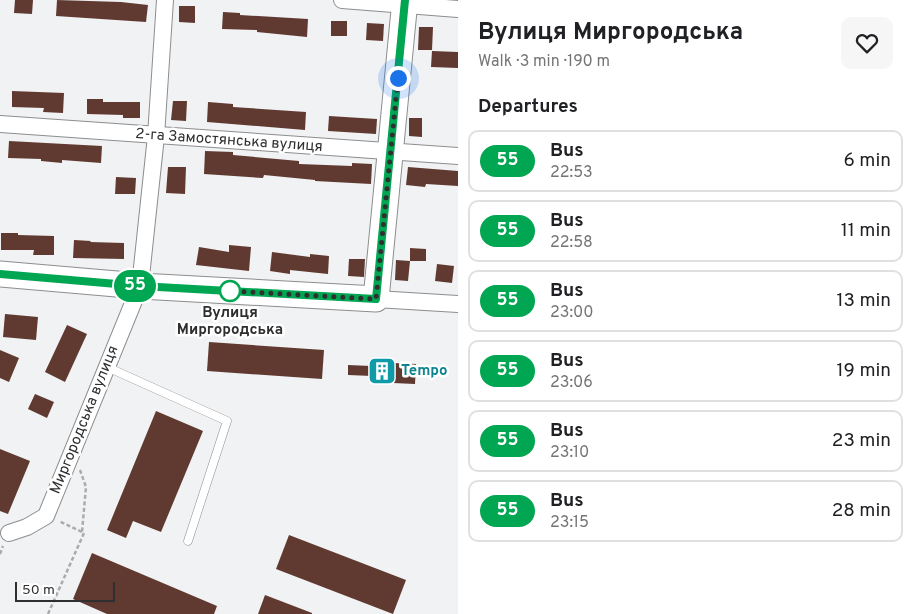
<!DOCTYPE html>
<meta charset="utf-8">
<style>
body{margin:0;font-family:Overpass,sans-serif;background:#f6f6f6;color:#202124;height:100vh;display:flex;flex-direction:column;font-size:19px;white-space:nowrap}
*{box-sizing:border-box;margin:0}
p{font-size:16px;color:#757577}
.icon{flex:none;width:28px;height:28px;fill:none;stroke:currentColor;stroke-width:2;stroke-linecap:round;stroke-linejoin:round}
.map{position:relative;flex:1;overflow:hidden}
.panel{display:flex;flex-direction:column;background:#fff;width:455px}
.panel>*{flex:none}
.badge{padding:0 10px;border-radius:16px;font-size:18px;line-height:32px}
.scale{position:absolute;left:15px;bottom:12px;width:100px;box-sizing:border-box;padding-left:5px;border:2px solid #2f2f30;border-top:0;font-size:14px;line-height:18px;white-space:nowrap;color:#2f2f30;-webkit-text-stroke:4px #fff;paint-order:stroke}
.you{position:absolute;width:25px;height:25px;margin:-12px;border:4px solid #fff;border-radius:50%;background:#1a73e8;box-shadow:0 0 0 8px #1a73e833}
.map>.badge{position:absolute;translate:-50% -50%;box-shadow:0 0 0 2px #fff}
h2{padding:0 20px;font-size:19px;line-height:45px}
.round{display:grid;place-items:center;flex:none;width:52px;height:52px;border-radius:10px;background:#f6f6f6}
.head{display:flex;align-items:center;justify-content:space-between;height:85px;padding:0 20px}
h1{font-size:24px;font-weight:700;line-height:38px}
ul{padding:0;list-style:none}
li{display:flex;align-items:center;gap:15px;height:62px;margin:0 10px 8px;padding:0 10px;border:2px solid #e0e0e0;border-radius:10px}
li div{flex:1}
li b{display:block;font-size:19px}
li em{font-style:normal}
li .badge{min-width:55px;font-weight:700;text-align:center}
main{display:flex;flex:1;min-height:0}
.map>svg:first-child{display:block}
.building{fill:#603a31}
.lines{fill:none;stroke-linecap:round;stroke-linejoin:round}
.service-casing{stroke:#8c8d8f;stroke-width:9}
.minor-casing{stroke:#8c8d8f;stroke-width:18}
.primary-casing{stroke:#8c8d8f;stroke-width:27}
.path{stroke:#aaabac;stroke-width:2.5;stroke-dasharray:4 2.5;stroke-linecap:butt}
.service{stroke:#fff;stroke-width:8}
.minor{stroke:#fff;stroke-width:16}
.primary{stroke:#fff;stroke-width:25}
.line-casing{stroke:#fff;stroke-width:11}
.line{stroke:#00a651;stroke-width:8}
.walk{stroke:#2f2f30;stroke-width:5;stroke-dasharray:0 9}
.stop-dot{fill:#fff;stroke:#00a651;stroke-width:2.5}
.labels{text-anchor:middle;dominant-baseline:central;stroke-width:5;stroke-linejoin:round;paint-order:stroke}
.street-label{font-size:15px;fill:#2f2f30;stroke:#fff}
.stop-label{font-size:15px;font-weight:bold;fill:#2f2f30;stroke:#fff}
.culture-label{font-size:15px;font-weight:bold;fill:#0d838f;stroke:#fff;text-anchor:start}
</style>
<main>
<div class="map">
<svg width="458" height="614" viewBox="0 0 458 614">
<rect width="100%" height="100%" fill="#f1f2f4"/>
<g class="building">
<polygon points="15,0 33,0 32,14 14,13"/>
<polygon points="57,0 121,2 148,5 146,22 56,16"/>
<polygon points="179,6 195,6 195,23 179,22"/>
<polygon points="223,12 240,13 240,15 308,19 307,37 257,32 257,30 222,29"/>
<rect x="331" y="21" width="16" height="15"/>
<polygon points="367,23 384,24 383,41 366,40"/>
<polygon points="419,27 433,27 432,50 418,50"/>
<polygon points="432,51 458,52 458,68 431,67"/>
<polygon points="12,91 64,93 63,113 43,112 44,108 12,107"/>
<polygon points="87,99 103,99 103,102 140,102 140,118 123,118 123,115 87,114"/>
<polygon points="173,101 187,101 186,121 171,120"/>
<polygon points="208,102 233,104 233,107 306,112 305,130 207,122"/>
<polygon points="329,116 377,119 376,134 328,131"/>
<polygon points="409,118 422,118 422,137 409,136"/>
<polygon points="9,141 102,146 101,163 62,160 62,163 41,161 41,159 8,158"/>
<polygon points="205,151 233,152 233,155 299,161 299,164 352,166 352,163 372,164 371,184 315,181 315,180 264,175 263,178 204,174"/>
<polygon points="168,167 186,167 185,194 166,193"/>
<polygon points="408,167 458,171 458,186 426,184 425,187 406,185"/>
<polygon points="116,177 136,178 135,194 115,194"/>
<polygon points="1,233 18,233 18,235 54,236 54,255 33,255 34,250 1,250"/>
<polygon points="74,240 91,241 90,242 124,243 124,259 73,258"/>
<polygon points="229,245 251,247 249,271 196,265 199,247 229,252"/>
<polygon points="410,248 426,249 426,261 410,261"/>
<polygon points="272,252 310,257 310,254 329,256 328,274 290,270 290,274 270,271"/>
<polygon points="349,259 365,259 364,277 348,276"/>
<polygon points="396,260 410,261 408,281 395,280"/>
<polygon points="437,264 454,266 452,283 435,281"/>
<polygon points="5,314 38,317 36,340 3,337"/>
<polygon points="67,325 87,334 65,382 45,372"/>
<polygon points="209,342 324,350 322,379 207,371"/>
<polygon points="0,350 19,358 9,382 0,378"/>
<polygon points="372,362 416,364 415,384 371,382 372,376 348,375 348,365 371,366"/>
<polygon points="35,394 54,402 47,418 28,409"/>
<polygon points="156,411 203,431 161,532 133,521 126,538 107,530"/>
<polygon points="0,449 30,461 8,514 0,511"/>
<polygon points="289,535 406,580 393,614 276,569"/>
<polygon points="92,553 217,606 214,614 107,614 73,599"/>
<polygon points="265,595 312,613 312,614 258,614"/>
</g>
<g class="lines">
<defs>
<polyline id="service" points="107,367 227,421 188,541"/>
<g id="minor">
<polyline points="342,0 458,9"/>
<polyline points="0,124 458,156"/>
<polyline points="376,299 458,304"/>
<polyline points="9,533 27,527 46,516 140,286 156,136 165,0"/>
</g>
<polyline id="primary" points="0,274 140,286 376,299 405,0"/>
</defs>
<use href="#service" class="service-casing"/>
<use href="#minor" class="minor-casing"/>
<use href="#primary" class="primary-casing"/>
<g class="path">
<polyline points="80,470 86,487 82,532"/>
<polyline points="0,554 3,546"/>
<polyline points="48,614 84,533 59,521"/>
</g>
<use href="#service" class="service"/>
<use href="#minor" class="minor"/>
<use href="#primary" class="primary"/>
</g>
<g class="lines">
<defs>
<polyline id="line" points="0,274 140,286 376,299 405,0"/>
</defs>
<use href="#line" class="line-casing"/>
<use href="#line" class="line"/>
<polyline class="walk" points="230,291 228,291 376,299 398,78"/>
</g>
<defs>
<symbol id="building-square" viewBox="-11 -11 22 22"><rect x="-9" y="-9" width="18" height="18" rx="4" fill="#0f9aa8" stroke="#fff"/><path d="M-4-6H4V6H1V3H-1V6H-4ZM-2.5-4.3h1.7v1.8h-1.7ZM.8-4.3h1.7v1.8H.8ZM-2.5-1h1.7V.8h-1.7ZM.8-1h1.7V.8H.8Z" fill="#fff"/></symbol>
</defs>
<g fill-rule="evenodd">
<use href="#building-square" x="366" y="355" width="32" height="32"/>
</g>
<circle class="stop-dot" cx="230" cy="291" r="10"/>
<g class="labels">
<g class="street-label">
<text transform="translate(229 141) rotate(4)">2-га Замостянська вулиця</text>
<text transform="translate(85 420) rotate(-68)">Миргородська вулиця</text>
</g>
<g class="stop-label">
<text x="230" y="313">Вулиця<tspan x="230" dy="17">Миргородська</tspan></text>
</g>
<g class="culture-label">
<text x="401" y="371">Tempo</text>
</g>
</g>
</svg>
<div class="scale">50 m</div>
<div class="you" style="left:398px;top:78px"></div>
<b class="badge" style="left:135px;top:286px;background:#00a651;color:#fff">55</b>
</div>
<section class="panel">
<div class="head"><div><h1>Вулиця Миргородська</h1><p>Walk · 3 min · 190 m</p></div><a class="round"><svg class="icon" aria-label="heart" viewBox="0 0 24 24"><path d="M12 20l-8-8c-3-5 5-10 8-4 3-6 11-1 8 4z"/></svg></a></div>
<h2>Departures</h2>
<ul>
<li><span class="badge" style="background:#00a651;color:#fff">55</span><div><b>Bus</b><p>22:53</p></div><em>6 min</em></li>
<li><span class="badge" style="background:#00a651;color:#fff">55</span><div><b>Bus</b><p>22:58</p></div><em>11 min</em></li>
<li><span class="badge" style="background:#00a651;color:#fff">55</span><div><b>Bus</b><p>23:00</p></div><em>13 min</em></li>
<li><span class="badge" style="background:#00a651;color:#fff">55</span><div><b>Bus</b><p>23:06</p></div><em>19 min</em></li>
<li><span class="badge" style="background:#00a651;color:#fff">55</span><div><b>Bus</b><p>23:10</p></div><em>23 min</em></li>
<li><span class="badge" style="background:#00a651;color:#fff">55</span><div><b>Bus</b><p>23:15</p></div><em>28 min</em></li>
</ul>
</section>
</main>
